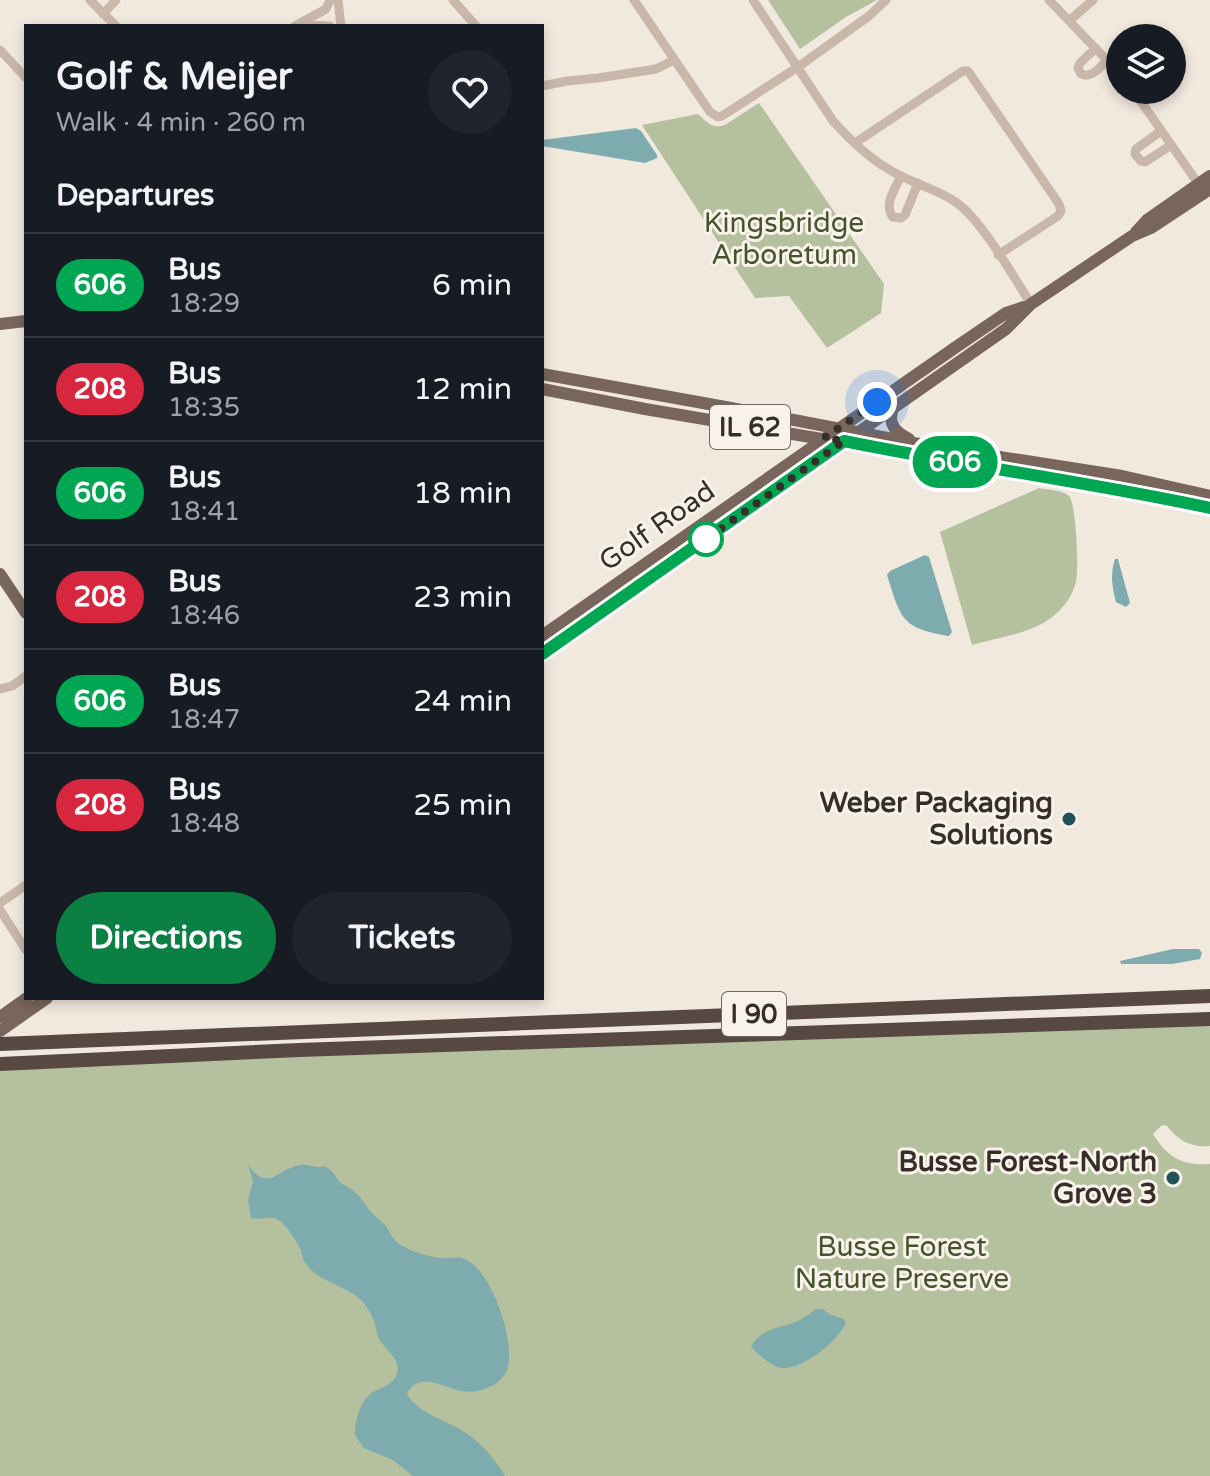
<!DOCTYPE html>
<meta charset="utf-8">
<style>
body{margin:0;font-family:"Varela Round",sans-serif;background:#20242c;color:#f1f3f6;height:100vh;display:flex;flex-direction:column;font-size:30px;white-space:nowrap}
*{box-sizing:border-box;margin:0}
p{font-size:26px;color:#9ea1a6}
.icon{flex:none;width:44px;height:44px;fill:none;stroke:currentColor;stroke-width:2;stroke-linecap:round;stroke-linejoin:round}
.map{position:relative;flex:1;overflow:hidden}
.drawer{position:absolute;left:24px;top:24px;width:520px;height:976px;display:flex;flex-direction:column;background:#171b24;border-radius:0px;box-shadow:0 4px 12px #0003}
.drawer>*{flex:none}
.badge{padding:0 16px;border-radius:26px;font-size:28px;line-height:52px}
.fabs{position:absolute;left:1106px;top:24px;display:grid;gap:16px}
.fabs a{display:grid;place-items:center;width:80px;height:80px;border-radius:50%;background:#171b24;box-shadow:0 4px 12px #0003;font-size:40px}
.you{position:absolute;width:40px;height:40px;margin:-20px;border:6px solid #fff;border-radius:50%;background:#1a73e8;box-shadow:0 0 0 12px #1a73e833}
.map>.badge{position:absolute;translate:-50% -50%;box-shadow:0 0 0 4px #fff}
h2{padding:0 32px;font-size:30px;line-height:72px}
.round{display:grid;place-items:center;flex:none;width:84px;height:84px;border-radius:42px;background:#20242c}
.summary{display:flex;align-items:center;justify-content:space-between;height:136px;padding:0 32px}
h1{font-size:38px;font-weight:700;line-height:60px}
.action{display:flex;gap:16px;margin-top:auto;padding:16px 32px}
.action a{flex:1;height:92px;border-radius:48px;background:#0b8043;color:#fff;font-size:32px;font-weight:700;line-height:92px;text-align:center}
.action a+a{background:#20242c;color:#f1f3f6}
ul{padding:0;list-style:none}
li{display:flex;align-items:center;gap:24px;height:104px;padding:0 32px;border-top:2px solid #363941}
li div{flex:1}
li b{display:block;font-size:30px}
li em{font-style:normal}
li .badge{min-width:88px;font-weight:700;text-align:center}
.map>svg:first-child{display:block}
.green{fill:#b4c09e}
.water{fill:#7eabad}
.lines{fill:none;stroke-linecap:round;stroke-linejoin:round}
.minor{stroke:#c9b8aa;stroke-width:9}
.major{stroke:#78655b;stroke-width:12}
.highway{stroke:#574841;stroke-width:14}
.line-casing{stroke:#fff;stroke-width:18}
.line{stroke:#00a651;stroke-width:12}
.walk{stroke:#372e29;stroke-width:8;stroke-dasharray:0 14.4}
.stop-dot{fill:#fff;stroke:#00a651;stroke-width:4}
.poi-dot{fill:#215256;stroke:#f9f2ea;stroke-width:3}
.labels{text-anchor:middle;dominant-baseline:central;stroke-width:6;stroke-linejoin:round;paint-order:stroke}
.shield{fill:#f9f2ea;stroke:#716963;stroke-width:2}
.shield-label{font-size:26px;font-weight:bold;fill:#372e29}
.park-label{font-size:28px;fill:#46542e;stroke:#f9f2ea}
.street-label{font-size:28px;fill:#372e29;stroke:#f9f2ea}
.poi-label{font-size:28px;font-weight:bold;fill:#372e29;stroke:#f9f2ea;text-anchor:end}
</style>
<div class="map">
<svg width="1210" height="1476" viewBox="0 0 1210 1476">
<rect width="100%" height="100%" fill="#f1e8de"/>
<g class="green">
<polygon points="768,0 877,0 846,17 800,49"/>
<path d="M759,103L884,284L881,313L827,348L789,296L755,298L642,125L698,114C708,123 712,129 725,125Z"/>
<path d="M1039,488C1047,490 1063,490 1069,496C1076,502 1079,570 1076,581C1074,593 1066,604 1058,612C1037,633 1000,637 972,645L940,532Z"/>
<path d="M1210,1021V1146C1190,1148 1178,1140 1166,1125L1161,1126L1153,1134C1167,1157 1182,1166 1210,1164V1476H0V1065Z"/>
</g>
<g class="water">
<polygon points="636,128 641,131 657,155 657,158 645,163 542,146 542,140"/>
<path d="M925,555L929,557L952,632L949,636C901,628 901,619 887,575L890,571Z"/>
<path d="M1115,559H1118L1130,603L1126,607L1116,602C1112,587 1110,574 1115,559Z"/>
<polygon points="1173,949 1199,949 1202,953 1200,959 1172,964 1121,964 1120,961"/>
<path d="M248,1165C269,1193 277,1169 300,1165C306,1164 312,1167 318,1167C324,1167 324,1165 329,1169C334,1172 336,1179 341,1183C343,1185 348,1187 351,1189C361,1195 366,1208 375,1216C378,1219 381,1221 384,1224C390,1230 391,1238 398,1243C409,1251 431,1258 444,1258C450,1258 456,1257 462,1258C491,1266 517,1344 507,1370C500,1387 477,1394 461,1391C443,1387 418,1371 407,1394C418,1414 447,1420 466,1433C481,1443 496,1460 505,1476H413L393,1460L364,1448L355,1435C355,1420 360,1401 373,1392C382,1387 394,1384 397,1374C401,1360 388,1352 381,1342C377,1337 377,1331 375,1325C373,1316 367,1306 360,1299C343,1284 317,1282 305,1262C303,1260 302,1254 301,1251C297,1242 288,1227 280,1221C271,1214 260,1221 251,1218L248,1200L253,1181Z"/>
<path d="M816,1309H822L831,1315L843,1319L846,1322C839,1341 802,1370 782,1368C772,1367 758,1354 751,1347C761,1327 781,1329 800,1320C805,1317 811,1313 816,1309Z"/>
</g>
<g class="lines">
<g class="minor">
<polyline points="90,0 116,26"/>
<polyline points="338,0 341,26"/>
<polyline points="453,0 476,26"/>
<polyline points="634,0 710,112 718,117 722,116 798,67 869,16 886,0"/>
<path d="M753,0L833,121C853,143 874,163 901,176C921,186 944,192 962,207C986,228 1013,276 1031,304"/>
<polyline points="1049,0 1120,74"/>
<polyline points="103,14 116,0"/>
<polyline points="1070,20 1093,0"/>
<polyline points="301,25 330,26"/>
<polyline points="295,26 326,9 330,0"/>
<path d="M1096,48L1080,63L1078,68L1081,74C1092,79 1100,67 1107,60"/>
<polyline points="0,50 26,78"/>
<polyline points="542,86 567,81 598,78 656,69 674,60"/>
<polyline points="1133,90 1202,189"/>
<polyline points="1161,131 1136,149 1135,154 1141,161 1145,162 1171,145"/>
<polyline points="855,143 963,71 968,71 1059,204 1061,211 1058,216 998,255"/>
<path d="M901,176C895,189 883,205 893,217L901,218L905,215L918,183"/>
<polyline points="0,689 12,686 26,676"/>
<polyline points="0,903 26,885"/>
<polyline points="0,910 26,950"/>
</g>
<g class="major">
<polyline points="1136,232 1147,220 1210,176"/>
<polyline points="0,324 26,321"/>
<polyline points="542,374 731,408 924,445 1122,476 1210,496"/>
<polyline points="542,389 645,409 1129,491 1210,508"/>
<path d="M893,408C887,425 896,432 909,439"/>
<polyline points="0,574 26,613"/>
<polyline points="542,636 956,347 1006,313 1024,307"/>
<polyline points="542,654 1006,329 1031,304 1132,236 1151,228 1210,189"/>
<polyline points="0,1017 27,998"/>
<polyline points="0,1031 47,998"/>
</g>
<g class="highway">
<polyline points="0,1044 1210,996"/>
<polyline points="0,1064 299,1050 1210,1019"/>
</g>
</g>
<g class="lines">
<defs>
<path id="line" d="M542,654L844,441C966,466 1089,482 1210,508"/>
</defs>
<use href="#line" class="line-casing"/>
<use href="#line" class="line"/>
<polyline class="walk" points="706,539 702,542 844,441 824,438 877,402"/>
</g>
<circle class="stop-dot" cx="706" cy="539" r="16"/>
<g class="poi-dot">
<circle cx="1069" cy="819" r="8"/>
<circle cx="1173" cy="1178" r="8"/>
</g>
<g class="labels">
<g class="shield">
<rect x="710" y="405" width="80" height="44" rx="6"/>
<rect x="722" y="992" width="64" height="44" rx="6"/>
</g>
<g class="shield-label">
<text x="750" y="427">IL 62</text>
<text x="754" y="1014">I 90</text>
</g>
<g class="park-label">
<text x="784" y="223">Kingsbridge<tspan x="784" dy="32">Arboretum</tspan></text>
<text x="902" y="1247">Busse Forest<tspan x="902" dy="32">Nature Preserve</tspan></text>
</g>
<g class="street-label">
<text transform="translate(657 526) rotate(-35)">Golf Road</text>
</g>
<g class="poi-label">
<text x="1053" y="803">Weber Packaging<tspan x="1053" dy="32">Solutions</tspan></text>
<text x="1157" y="1162">Busse Forest-North<tspan x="1157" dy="32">Grove 3</tspan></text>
</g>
</g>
</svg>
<div class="fabs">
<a><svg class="icon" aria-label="layers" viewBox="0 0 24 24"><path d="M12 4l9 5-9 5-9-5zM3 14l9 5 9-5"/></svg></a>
</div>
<div class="you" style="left:877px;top:402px"></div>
<b class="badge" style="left:955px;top:462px;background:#00a651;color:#fff">606</b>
<section class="drawer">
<div class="summary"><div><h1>Golf &amp; Meijer</h1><p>Walk · 4 min · 260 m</p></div><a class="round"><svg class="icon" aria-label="heart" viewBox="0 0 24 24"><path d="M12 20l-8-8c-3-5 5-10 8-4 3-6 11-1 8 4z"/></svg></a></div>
<h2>Departures</h2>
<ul>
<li><span class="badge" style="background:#00a651;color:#fff">606</span><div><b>Bus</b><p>18:29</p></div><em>6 min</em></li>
<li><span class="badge" style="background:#d7263d;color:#fff">208</span><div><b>Bus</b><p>18:35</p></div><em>12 min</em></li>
<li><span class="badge" style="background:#00a651;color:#fff">606</span><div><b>Bus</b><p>18:41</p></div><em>18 min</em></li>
<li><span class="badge" style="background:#d7263d;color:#fff">208</span><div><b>Bus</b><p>18:46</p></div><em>23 min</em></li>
<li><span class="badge" style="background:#00a651;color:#fff">606</span><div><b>Bus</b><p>18:47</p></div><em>24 min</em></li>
<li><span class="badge" style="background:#d7263d;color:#fff">208</span><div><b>Bus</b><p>18:48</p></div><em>25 min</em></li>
</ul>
<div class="action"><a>Directions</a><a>Tickets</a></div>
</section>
</div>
